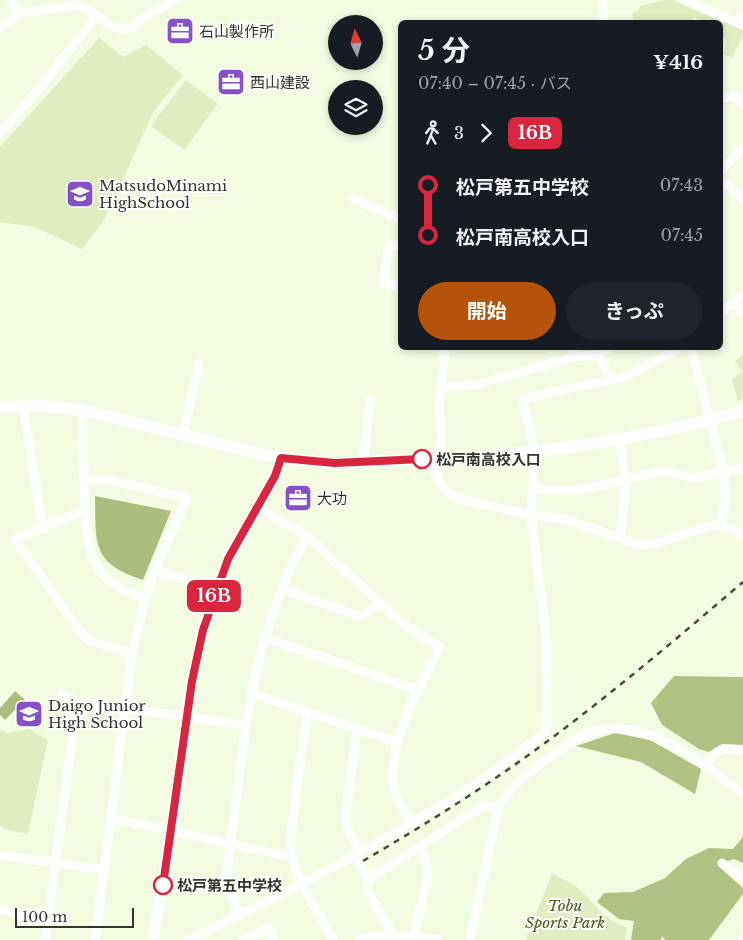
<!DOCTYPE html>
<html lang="ja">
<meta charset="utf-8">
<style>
body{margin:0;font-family:"Libre Baskerville","Noto Sans JP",serif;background:#20242c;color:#f1f3f6;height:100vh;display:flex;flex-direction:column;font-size:19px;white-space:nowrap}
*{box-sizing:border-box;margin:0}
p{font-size:16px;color:#9ea1a6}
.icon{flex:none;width:28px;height:28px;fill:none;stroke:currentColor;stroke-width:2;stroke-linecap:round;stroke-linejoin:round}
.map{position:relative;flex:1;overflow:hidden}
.drawer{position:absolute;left:398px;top:20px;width:325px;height:330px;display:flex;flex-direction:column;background:#171b24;border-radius:8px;box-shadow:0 2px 8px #0003}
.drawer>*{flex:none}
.badge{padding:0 10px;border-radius:8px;font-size:18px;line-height:32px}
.needle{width:32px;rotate:355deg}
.buttons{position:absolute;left:328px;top:15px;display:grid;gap:10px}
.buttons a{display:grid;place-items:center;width:55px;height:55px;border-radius:50%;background:#171b24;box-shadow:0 2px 8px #0003;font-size:25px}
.scale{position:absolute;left:15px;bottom:12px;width:119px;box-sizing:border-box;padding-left:5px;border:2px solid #31352a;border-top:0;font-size:14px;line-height:18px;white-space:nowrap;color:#31352a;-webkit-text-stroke:4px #fff;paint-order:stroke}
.map>.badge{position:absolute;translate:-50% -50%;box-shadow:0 0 0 2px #fff}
.legs{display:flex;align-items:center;gap:8px;height:55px;padding:0 20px;font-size:16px}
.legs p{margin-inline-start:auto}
.overview{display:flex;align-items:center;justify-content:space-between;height:85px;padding:0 20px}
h1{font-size:28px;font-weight:700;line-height:38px}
.action{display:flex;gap:10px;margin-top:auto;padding:10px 20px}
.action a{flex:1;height:58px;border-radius:30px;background:#b45309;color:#fff;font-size:20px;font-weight:700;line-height:58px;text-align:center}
.action a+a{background:#20242c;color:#f1f3f6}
ul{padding:0 20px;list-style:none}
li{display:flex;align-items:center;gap:18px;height:50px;font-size:19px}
li i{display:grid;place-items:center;width:8px;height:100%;margin:0 6px;background:currentColor}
li i::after{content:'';width:12px;height:12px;margin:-6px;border:4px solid;border-radius:50%;background:#171b24}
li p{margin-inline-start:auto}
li:first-child i{background:linear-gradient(#0000 50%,currentColor 0)}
li:last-child i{background:linear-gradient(currentColor 50%,#0000 0)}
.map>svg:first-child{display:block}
.green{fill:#dfedc1}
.forest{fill:#afc281}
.water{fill:#abbd7d}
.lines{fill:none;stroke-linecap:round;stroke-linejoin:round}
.street{stroke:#fff;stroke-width:9}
.secondary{stroke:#fff;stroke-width:12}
.rail{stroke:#484d40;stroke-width:2.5;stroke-dasharray:6 6;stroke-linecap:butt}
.line-1-casing{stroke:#fff;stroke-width:11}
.line-1{stroke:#d7263d;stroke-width:8}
.stop-1-dot{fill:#fff;stroke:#d7263d;stroke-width:2.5}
.labels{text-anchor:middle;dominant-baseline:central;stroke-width:4;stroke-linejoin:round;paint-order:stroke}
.poi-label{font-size:15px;fill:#31352a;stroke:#fff;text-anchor:start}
.stop-label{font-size:15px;font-weight:bold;fill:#31352a;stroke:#fff;text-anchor:start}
.park-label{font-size:15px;font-style:italic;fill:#495911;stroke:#fff}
</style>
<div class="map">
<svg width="743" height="940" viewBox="0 0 743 940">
<rect width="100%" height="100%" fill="#f3fce1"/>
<g class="green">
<polygon points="665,0 673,0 743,30 743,36 732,58 724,54 727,40 720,35 720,22 704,22 694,17 690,22 635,22 632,14 639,10 640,6"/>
<polygon points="99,38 123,57 146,45 183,75 154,111 104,220 82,249 35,227 0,222 0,147"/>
<polygon points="186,80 218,104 184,150 151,126"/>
<polygon points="743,354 743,399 738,401 732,380 742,371 735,361"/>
<polygon points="0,729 7,733 29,729 48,740 28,834 4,829 0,825"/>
<path d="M552,873C560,878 572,882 579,889C596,904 603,920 627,927L625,940H526Z"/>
</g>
<g class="forest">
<polygon points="674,676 743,677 743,745 722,744 709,752 699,749 662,725 651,703"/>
<polygon points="615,733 650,740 701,769 695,794 641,762 576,746"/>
<polygon points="743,837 743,863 734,859 717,865 743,888 743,894 709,940 665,940 662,936 661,940 631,940 634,921 619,919 597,902 604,893 633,892 665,878 686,859 709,848 733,849"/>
</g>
<g class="water">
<path d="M95,496L171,511L143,580C91,563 96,544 95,496Z"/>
<polygon points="15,691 25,700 5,720 0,715 0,708"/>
</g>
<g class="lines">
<g class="street">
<polyline points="10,0 20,13"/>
<polyline points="603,0 604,22"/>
<polyline points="684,0 743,25"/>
<polyline points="738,22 743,12"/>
<polyline points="0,28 20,13 78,5 89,10 111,26 123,30 134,26 145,16 175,0"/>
<polyline points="720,100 733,95 743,104"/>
<polyline points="0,133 32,97 97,15"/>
<polyline points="720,171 743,148"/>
<polyline points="720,179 743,199"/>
<polyline points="352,198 400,219"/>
<polyline points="400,247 389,245 383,283 400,286"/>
<polyline points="734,303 743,313"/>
<polyline points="720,314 743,295"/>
<polyline points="573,348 574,357"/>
<polyline points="691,348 724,473 725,500 721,524"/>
<polyline points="598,355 609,348"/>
<polyline points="440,388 478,384 574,357 598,355 611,379"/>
<polyline points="23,406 43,529"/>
<polyline points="82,410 85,510 15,539 83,636 93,642 132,653"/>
<polyline points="183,435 199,363"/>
<polyline points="619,438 626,481 620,538"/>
<polyline points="438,458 442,438 439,405 445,348"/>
<polyline points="429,459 441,484 449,493 463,500 531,515 565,519 639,545 658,543 712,525 721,524 743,534"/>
<polyline points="363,462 370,399"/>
<polyline points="84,480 108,480 187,498 155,569 145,599 132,653 95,940"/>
<polyline points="533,489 580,490 663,471 694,478 743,468"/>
<path d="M257,507L308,537L403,624L440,647C420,686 389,739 393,784C394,797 404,810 411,821"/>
<path d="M85,510C87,559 96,582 145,599"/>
<polyline points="155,569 215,591"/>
<polyline points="282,589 359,616 363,615 381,603"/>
<polyline points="263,637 418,690"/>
<polyline points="251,693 397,742"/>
<polyline points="62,694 77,702 245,725"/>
<path d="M307,712L290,842C292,877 317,909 333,940"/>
<polyline points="357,729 345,817 347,828 360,853"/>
<path d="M705,765C718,747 722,748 743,750"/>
<polyline points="111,818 291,857"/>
<polyline points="0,855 105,870"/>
<polyline points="355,855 369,881"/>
<polyline points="722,863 743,878"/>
<polyline points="0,910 49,917"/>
<path d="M240,916L230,891L226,873C241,780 244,687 278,599C287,577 294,557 308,537"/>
<polyline points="393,935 438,940"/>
<polyline points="414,937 428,875 425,858 419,847"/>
<polyline points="45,940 77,702"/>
<path d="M188,940C286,894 382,843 474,785C498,769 521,750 544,733L547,726L546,634L531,515L535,452L523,402L525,398L625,377L679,348"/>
<polyline points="243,940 268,928 274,940"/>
<polyline points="359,940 368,937 393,935 367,890 367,883 373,876 485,805 498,808"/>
<path d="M470,940L498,808C512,784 530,771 553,755C564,747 575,738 588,733C642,713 703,763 743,794"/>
<polyline points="742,940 743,939"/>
</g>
<g class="secondary">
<path d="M0,407L45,406L82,410L265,455C321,467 379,462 436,458C453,457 471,458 489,456C571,449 664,434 743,411"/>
<polyline points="153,940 172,832 192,681 203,630 228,559 275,476 281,458"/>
</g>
<path class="rail" d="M363,861C421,827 479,791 534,751C607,698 675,640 743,582"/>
</g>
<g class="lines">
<defs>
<polyline id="line-1" points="163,885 192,681 203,630 228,559 275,476 281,458 335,463 422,459"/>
</defs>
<use href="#line-1" class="line-1-casing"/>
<use href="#line-1" class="line-1"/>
</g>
<defs>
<symbol id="office-square" viewBox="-11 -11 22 22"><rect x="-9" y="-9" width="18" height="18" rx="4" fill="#8751c8" stroke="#fff"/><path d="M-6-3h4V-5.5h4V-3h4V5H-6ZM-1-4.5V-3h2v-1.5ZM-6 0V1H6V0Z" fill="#fff"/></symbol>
<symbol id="school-square" viewBox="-11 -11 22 22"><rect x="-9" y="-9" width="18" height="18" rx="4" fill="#8751c8" stroke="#fff"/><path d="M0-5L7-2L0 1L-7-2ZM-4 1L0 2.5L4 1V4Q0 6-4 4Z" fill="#fff"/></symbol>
</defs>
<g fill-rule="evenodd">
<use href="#office-square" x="164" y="15" width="32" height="32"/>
<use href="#office-square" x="215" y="66" width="32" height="32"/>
<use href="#school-square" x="64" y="178" width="32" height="32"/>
<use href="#office-square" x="282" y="482" width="32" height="32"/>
<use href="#school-square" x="13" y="698" width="32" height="32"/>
</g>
<g class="stop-1-dot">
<circle cx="422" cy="459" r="9"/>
<circle cx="163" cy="885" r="9"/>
</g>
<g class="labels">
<g class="poi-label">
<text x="199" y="31">石山製作所</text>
<text x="250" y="82">西山建設</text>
<text x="99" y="185">MatsudoMinami<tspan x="99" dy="17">HighSchool</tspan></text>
<text x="317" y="498">大功</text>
<text x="48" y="705">Daigo Junior<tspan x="48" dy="17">High School</tspan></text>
</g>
<g class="stop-label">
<text x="436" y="459">松戸南高校入口</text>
<text x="177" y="885">松戸第五中学校</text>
</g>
<g class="park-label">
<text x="565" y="905">Tobu<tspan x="565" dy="17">Sports Park</tspan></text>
</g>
</g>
</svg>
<div class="buttons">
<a><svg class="needle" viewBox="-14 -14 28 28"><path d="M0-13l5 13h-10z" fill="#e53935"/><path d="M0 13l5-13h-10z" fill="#9ea1a6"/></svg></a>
<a><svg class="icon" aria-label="layers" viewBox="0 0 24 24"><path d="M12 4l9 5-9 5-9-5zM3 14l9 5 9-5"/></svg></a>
</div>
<div class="scale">100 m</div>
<b class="badge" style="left:214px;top:596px;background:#d7263d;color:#fff">16B</b>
<section class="drawer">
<div class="overview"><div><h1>5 分</h1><p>07:40 – 07:45 · バス</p></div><b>¥416</b></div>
<div class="legs"><svg class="icon" aria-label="walk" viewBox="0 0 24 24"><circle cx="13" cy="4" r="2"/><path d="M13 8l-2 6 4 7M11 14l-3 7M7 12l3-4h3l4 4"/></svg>3<svg class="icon" aria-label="forward" viewBox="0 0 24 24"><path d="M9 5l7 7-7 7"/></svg><b class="badge" style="background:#d7263d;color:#fff">16B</b></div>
<ul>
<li><i style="color:#d7263d"></i><b>松戸第五中学校</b><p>07:43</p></li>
<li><i style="color:#d7263d"></i><b>松戸南高校入口</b><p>07:45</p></li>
</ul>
<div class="action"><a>開始</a><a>きっぷ</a></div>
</section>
</div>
